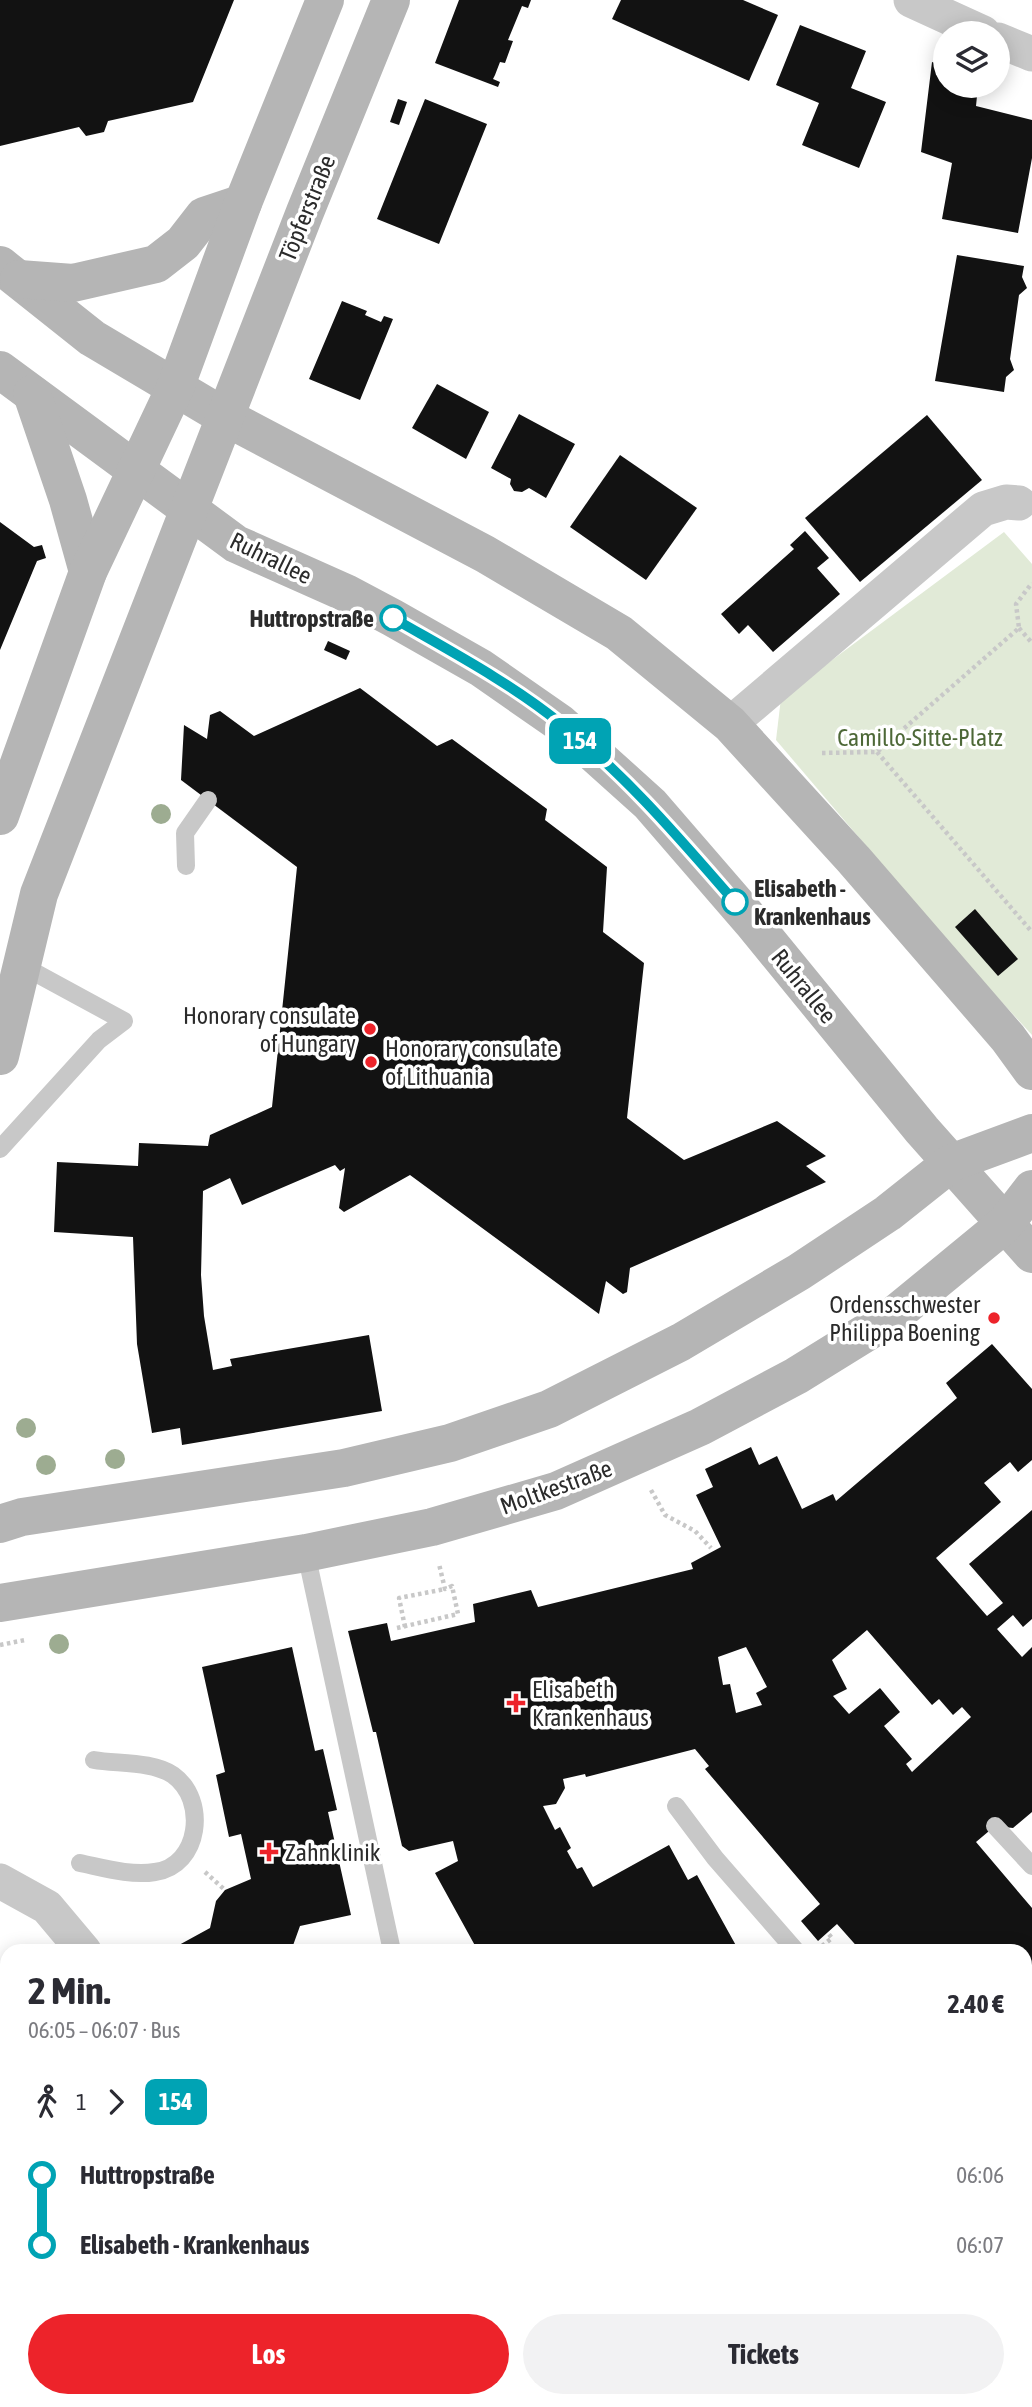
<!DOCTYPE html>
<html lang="de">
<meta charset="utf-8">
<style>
body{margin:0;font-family:"Asap Condensed",sans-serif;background:#f2f2f3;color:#2b2b33;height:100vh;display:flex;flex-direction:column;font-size:26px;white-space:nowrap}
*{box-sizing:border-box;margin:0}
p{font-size:23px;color:#7c7c81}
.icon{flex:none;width:38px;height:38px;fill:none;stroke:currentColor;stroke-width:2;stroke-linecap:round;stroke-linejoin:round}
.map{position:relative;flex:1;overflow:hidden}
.sheet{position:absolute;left:0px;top:1944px;width:1032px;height:464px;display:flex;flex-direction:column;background:#fff;border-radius:21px 21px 0 0;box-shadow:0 4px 18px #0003}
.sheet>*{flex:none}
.badge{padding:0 14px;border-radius:10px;font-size:24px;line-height:46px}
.controls{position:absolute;left:933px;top:21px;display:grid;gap:14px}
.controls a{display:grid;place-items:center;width:77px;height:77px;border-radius:50%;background:#fff;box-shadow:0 4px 18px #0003;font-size:35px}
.map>.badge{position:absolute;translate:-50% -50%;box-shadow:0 0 0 4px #fff}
.legs{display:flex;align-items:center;gap:10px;height:77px;padding:0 28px;font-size:23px}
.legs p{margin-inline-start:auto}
.overview{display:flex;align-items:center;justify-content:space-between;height:119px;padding:0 28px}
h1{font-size:38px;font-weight:700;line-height:52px}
.primary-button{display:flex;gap:14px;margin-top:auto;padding:14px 28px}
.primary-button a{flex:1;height:80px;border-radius:42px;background:#ed232a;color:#fff;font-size:28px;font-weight:700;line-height:80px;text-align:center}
.primary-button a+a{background:#f2f2f3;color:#2b2b33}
ul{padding:0 28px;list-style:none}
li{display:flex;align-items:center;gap:24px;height:70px;font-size:26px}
li i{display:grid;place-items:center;width:10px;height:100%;margin:0 9px;background:currentColor}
li i::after{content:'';width:18px;height:18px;margin:-9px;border:5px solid;border-radius:50%;background:#fff}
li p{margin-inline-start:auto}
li:first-child i{background:linear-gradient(#0000 50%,currentColor 0)}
li:last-child i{background:linear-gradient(currentColor 50%,#0000 0)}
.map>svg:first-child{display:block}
.green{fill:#e1ead7}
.building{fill:#121212;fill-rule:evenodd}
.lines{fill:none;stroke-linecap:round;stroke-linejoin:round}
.path{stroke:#c8c8c8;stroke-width:4.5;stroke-dasharray:3.5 3.5;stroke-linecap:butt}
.lane{stroke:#c8c8c8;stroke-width:18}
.street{stroke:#c8c8c8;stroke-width:35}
.secondary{stroke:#b5b5b5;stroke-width:38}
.tree{fill:#9dac91}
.line-1-casing{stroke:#fff;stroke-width:16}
.line-1{stroke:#00a3b4;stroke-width:10}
.stop-1-dot{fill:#fff;stroke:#00a3b4;stroke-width:3.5}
.poi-dot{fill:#ed232a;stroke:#fff;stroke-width:2.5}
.labels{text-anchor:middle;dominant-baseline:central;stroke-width:7;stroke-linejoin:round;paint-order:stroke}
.street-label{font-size:24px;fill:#2b2b2b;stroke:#fff}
.stop-label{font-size:24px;font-weight:bold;fill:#2b2b2b;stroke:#fff;text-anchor:end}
.park-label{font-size:24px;fill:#4d6837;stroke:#fff}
.poi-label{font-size:24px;fill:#2b2b2b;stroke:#fff;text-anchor:start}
</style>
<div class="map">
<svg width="1032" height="2407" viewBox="0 0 1032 2407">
<rect width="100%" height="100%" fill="#fff"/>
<g class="green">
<polygon points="1004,532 1032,564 1032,1035 964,961 776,740 781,698"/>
<polygon points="1032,2142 1032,2407 735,2407 746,2401 1026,2401 1026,2143"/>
</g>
<g class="building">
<polygon points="0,0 234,0 193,102 108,121 104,132 86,136 79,127 0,146"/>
<polygon points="459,0 531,0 528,8 522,6 508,40 513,41 505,63 500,62 495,75 493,79 500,82 498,87 435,63"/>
<polygon points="621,0 743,0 778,15 749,81 612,19"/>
<polygon points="800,25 866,51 851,88 886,102 859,168 802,145 819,103 776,85"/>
<polygon points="932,62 945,66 945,86 978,86 976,106 1032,120 1032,158 1018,233 942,219 952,163 921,152"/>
<polygon points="398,99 407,102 399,125 390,122"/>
<polygon points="425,99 487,124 439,244 377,219"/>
<polygon points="957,255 1024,266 1022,277 1027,288 1019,295 1010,359 1014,370 1006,377 1004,392 935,381"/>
<polygon points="342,301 367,311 365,315 381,322 384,316 393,319 360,400 309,379"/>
<polygon points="437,384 489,412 466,459 412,428"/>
<polygon points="519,414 575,444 546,498 529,488 522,492 514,491 510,484 511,479 491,468"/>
<polygon points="927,415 982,480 860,582 805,518"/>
<polygon points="620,455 697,508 646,580 570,527"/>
<polygon points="0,522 34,547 42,545 46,558 37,561 0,650"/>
<polygon points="805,531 829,558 817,568 840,594 773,652 748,625 739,634 721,614 794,549 790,545"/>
<polygon points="328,641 350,651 346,660 324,650"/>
<polygon points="360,688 437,746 452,739 547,809 545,820 607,867 603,932 644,963 627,1118 684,1160 777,1121 826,1156 806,1166 826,1182 630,1268 627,1292 623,1294 606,1281 599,1314 410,1175 344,1212 339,1208 345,1168 340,1171 335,1165 242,1205 230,1178 203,1191 201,1275 204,1316 213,1370 232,1366 230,1359 369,1335 382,1411 182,1445 180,1428 152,1433 137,1344 133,1237 54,1232 57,1162 138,1166 139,1143 208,1146 210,1135 272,1107 297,867 181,780 184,725 207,739 210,715 220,711 254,736"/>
<polygon points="975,909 1018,959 998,976 955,927"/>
<path d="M992,1344L1032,1389V1460L1018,1472L1010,1462L984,1483L1001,1502L936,1558L987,1616L1003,1603L969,1564L1032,1510V1619L1023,1627L1013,1615L997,1629L1022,1657L1032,1647V1812L1013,1828L995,1826L976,1842L1032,1908V1975L1026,1981V1951H861L837,1924L818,1941L801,1921L820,1904L705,1769L709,1766L695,1749L586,1777L585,1774L563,1779L565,1788L556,1804L543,1806L555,1830L560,1827L571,1848L567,1851L577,1869L582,1867L593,1887L669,1845L688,1880L697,1875L739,1951H478L435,1873L458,1861L453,1841L409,1851L402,1846L376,1732H373L348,1631L387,1623L391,1641L475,1622L473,1604L531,1590L538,1607L693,1569L691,1563L721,1547L696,1495L713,1487L705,1469L751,1447L759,1465L777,1456L802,1509L833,1494L836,1501L957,1398L946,1383ZM867,1630L932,1705L939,1699L953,1715L962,1707L971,1717L912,1772L906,1764L912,1759L884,1726L900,1712L880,1688L849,1714L833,1696L847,1689L832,1660ZM746,1647L767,1687L756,1693L762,1705L736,1713L730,1684L723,1685L718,1657Z"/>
<polygon points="292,1647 315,1751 323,1749 337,1810 328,1812 351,1915 300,1926 291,1951 168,1951 210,1928 216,1901 225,1890 251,1879 241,1834 229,1837 216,1775 225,1772 202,1667"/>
<polygon points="7,2021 7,2078 0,2079 0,2022"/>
<polygon points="5,2145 7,2269 0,2273 0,2148"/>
<polygon points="0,2382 7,2390 7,2401 16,2401 21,2407 0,2407"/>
<polygon points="112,2401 146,2401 149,2407 115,2407"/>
<polygon points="199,2401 276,2401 279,2407 203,2407"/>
<polygon points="407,2401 730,2401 719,2407 410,2407"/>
</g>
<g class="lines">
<g class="path">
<polyline points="1019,628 1032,643"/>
<polyline points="877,752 1032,932"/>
<polyline points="822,753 877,752 1019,628 1016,604 1032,583"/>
<polyline points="651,1490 665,1515 695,1531 711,1548"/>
<polyline points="405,1627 399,1598 445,1589"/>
<polyline points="397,1628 458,1614 452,1586 445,1589 439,1564"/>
<polyline points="0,1645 25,1640"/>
<polyline points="205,1872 225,1890"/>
<polyline points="822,1946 832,1938 827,1932"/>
<polyline points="1026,2179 1032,2172"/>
<polyline points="1026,2305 1032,2301"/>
<polyline points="1026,2312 1032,2318"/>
<polyline points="1026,2398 1032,2404"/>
<polyline points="874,2401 878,2407"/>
<polyline points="930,2401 934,2407"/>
<polyline points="986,2401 993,2407"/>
<polyline points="834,2407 846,2401"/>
<polyline points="907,2407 918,2401"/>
</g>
<g class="lane">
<polyline points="186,866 185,833 208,800"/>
<polyline points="0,1149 99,1040 124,1021 21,965"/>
<polyline points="306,1553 392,1951"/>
<polyline points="676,1806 715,1858 796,1951"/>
<polyline points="995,1826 1032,1866"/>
<path d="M80,1863C104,1868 131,1876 155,1872C200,1866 208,1800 173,1775C153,1761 117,1764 94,1760"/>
</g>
<g class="street">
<polyline points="911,0 983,33"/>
<polyline points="998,40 1032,54"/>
<polyline points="730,724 983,509 1006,502 1019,503"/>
<polyline points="0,1881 47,1907 84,1951"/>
<polyline points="0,1992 7,1991"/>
<polyline points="1026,2110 1032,2110"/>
<polyline points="336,2401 339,2407"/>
</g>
<g class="secondary">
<polyline points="0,265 92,338 225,417 485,554 619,633 730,724 854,860 1008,1038 1032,1071"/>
<polyline points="19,279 73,283 156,264 183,243 204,216 243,203"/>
<polyline points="0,370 236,544 346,593 393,618 481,668 560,723 650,804 752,922 922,1130 1032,1254"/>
<polyline points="32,394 68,500 88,572"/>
<polyline points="0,816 88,572 175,388 243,203 325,0"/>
<polyline points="0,1056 39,894 305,212 391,0"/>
<polyline points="0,1524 22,1517 344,1468 450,1443 549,1409 681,1342 799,1272 888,1213 951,1163 1032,1133"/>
<polyline points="0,1603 306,1553 432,1527 556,1491 700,1427 796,1376 893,1316 1005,1224 1032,1189"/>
</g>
</g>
<g class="tree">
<circle cx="161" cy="814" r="10"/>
<circle cx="26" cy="1428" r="10"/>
<circle cx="115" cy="1459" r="10"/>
<circle cx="46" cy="1465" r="10"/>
<circle cx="59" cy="1644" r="10"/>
</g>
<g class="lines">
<defs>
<path id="line-1" d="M393,618C450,651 509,682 560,723C626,775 680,839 735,902"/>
</defs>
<use href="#line-1" class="line-1-casing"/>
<use href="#line-1" class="line-1"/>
</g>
<g class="stop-1-dot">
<circle cx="393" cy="618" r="12"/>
<circle cx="735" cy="902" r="12"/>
</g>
<g class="poi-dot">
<circle cx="370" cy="1029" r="7"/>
<circle cx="371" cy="1062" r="7"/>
<circle cx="994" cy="1318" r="7"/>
<path d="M512.5 1692.5h7v7h7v7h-7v7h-7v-7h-7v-7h7z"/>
<path d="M265.5 1841.5h7v7h7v7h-7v7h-7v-7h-7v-7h7z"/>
</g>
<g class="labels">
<g class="street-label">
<text transform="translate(307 208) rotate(-68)">Töpferstraße</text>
<text transform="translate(271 558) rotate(26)">Ruhrallee</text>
<text transform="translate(804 986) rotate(51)">Ruhrallee</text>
<text transform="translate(556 1487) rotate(-20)">Moltkestraße</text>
</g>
<g class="stop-label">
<text x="374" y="618">Huttropstraße</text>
<text x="754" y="888" text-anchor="start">Elisabeth -<tspan x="754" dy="28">Krankenhaus</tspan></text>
</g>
<g class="park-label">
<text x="920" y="737">Camillo-Sitte-Platz</text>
</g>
<g class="poi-label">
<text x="356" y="1015" text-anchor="end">Honorary consulate<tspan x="356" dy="28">of Hungary</tspan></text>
<text x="385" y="1048">Honorary consulate<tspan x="385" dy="28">of Lithuania</tspan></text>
<text x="980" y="1304" text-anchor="end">Ordensschwester<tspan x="980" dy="28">Philippa Boening</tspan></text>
<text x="532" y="1689">Elisabeth<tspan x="532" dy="28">Krankenhaus</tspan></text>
<text x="285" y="1852">Zahnklinik</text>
</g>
</g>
</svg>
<div class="controls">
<a><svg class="icon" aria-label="layers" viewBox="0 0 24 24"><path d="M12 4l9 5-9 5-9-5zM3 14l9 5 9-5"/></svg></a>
</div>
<b class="badge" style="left:580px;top:741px;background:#00a3b4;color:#fff">154</b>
<section class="sheet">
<div class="overview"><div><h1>2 Min.</h1><p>06:05 – 06:07 · Bus</p></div><b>2.40 €</b></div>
<div class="legs"><svg class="icon" aria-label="walk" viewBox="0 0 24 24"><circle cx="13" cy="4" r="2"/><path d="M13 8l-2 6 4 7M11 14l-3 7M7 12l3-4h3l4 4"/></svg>1<svg class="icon" aria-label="forward" viewBox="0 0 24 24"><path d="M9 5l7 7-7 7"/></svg><b class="badge" style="background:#00a3b4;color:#fff">154</b></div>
<ul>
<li><i style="color:#00a3b4"></i><b>Huttropstraße</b><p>06:06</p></li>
<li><i style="color:#00a3b4"></i><b>Elisabeth - Krankenhaus</b><p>06:07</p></li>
</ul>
<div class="primary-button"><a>Los</a><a>Tickets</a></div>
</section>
</div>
